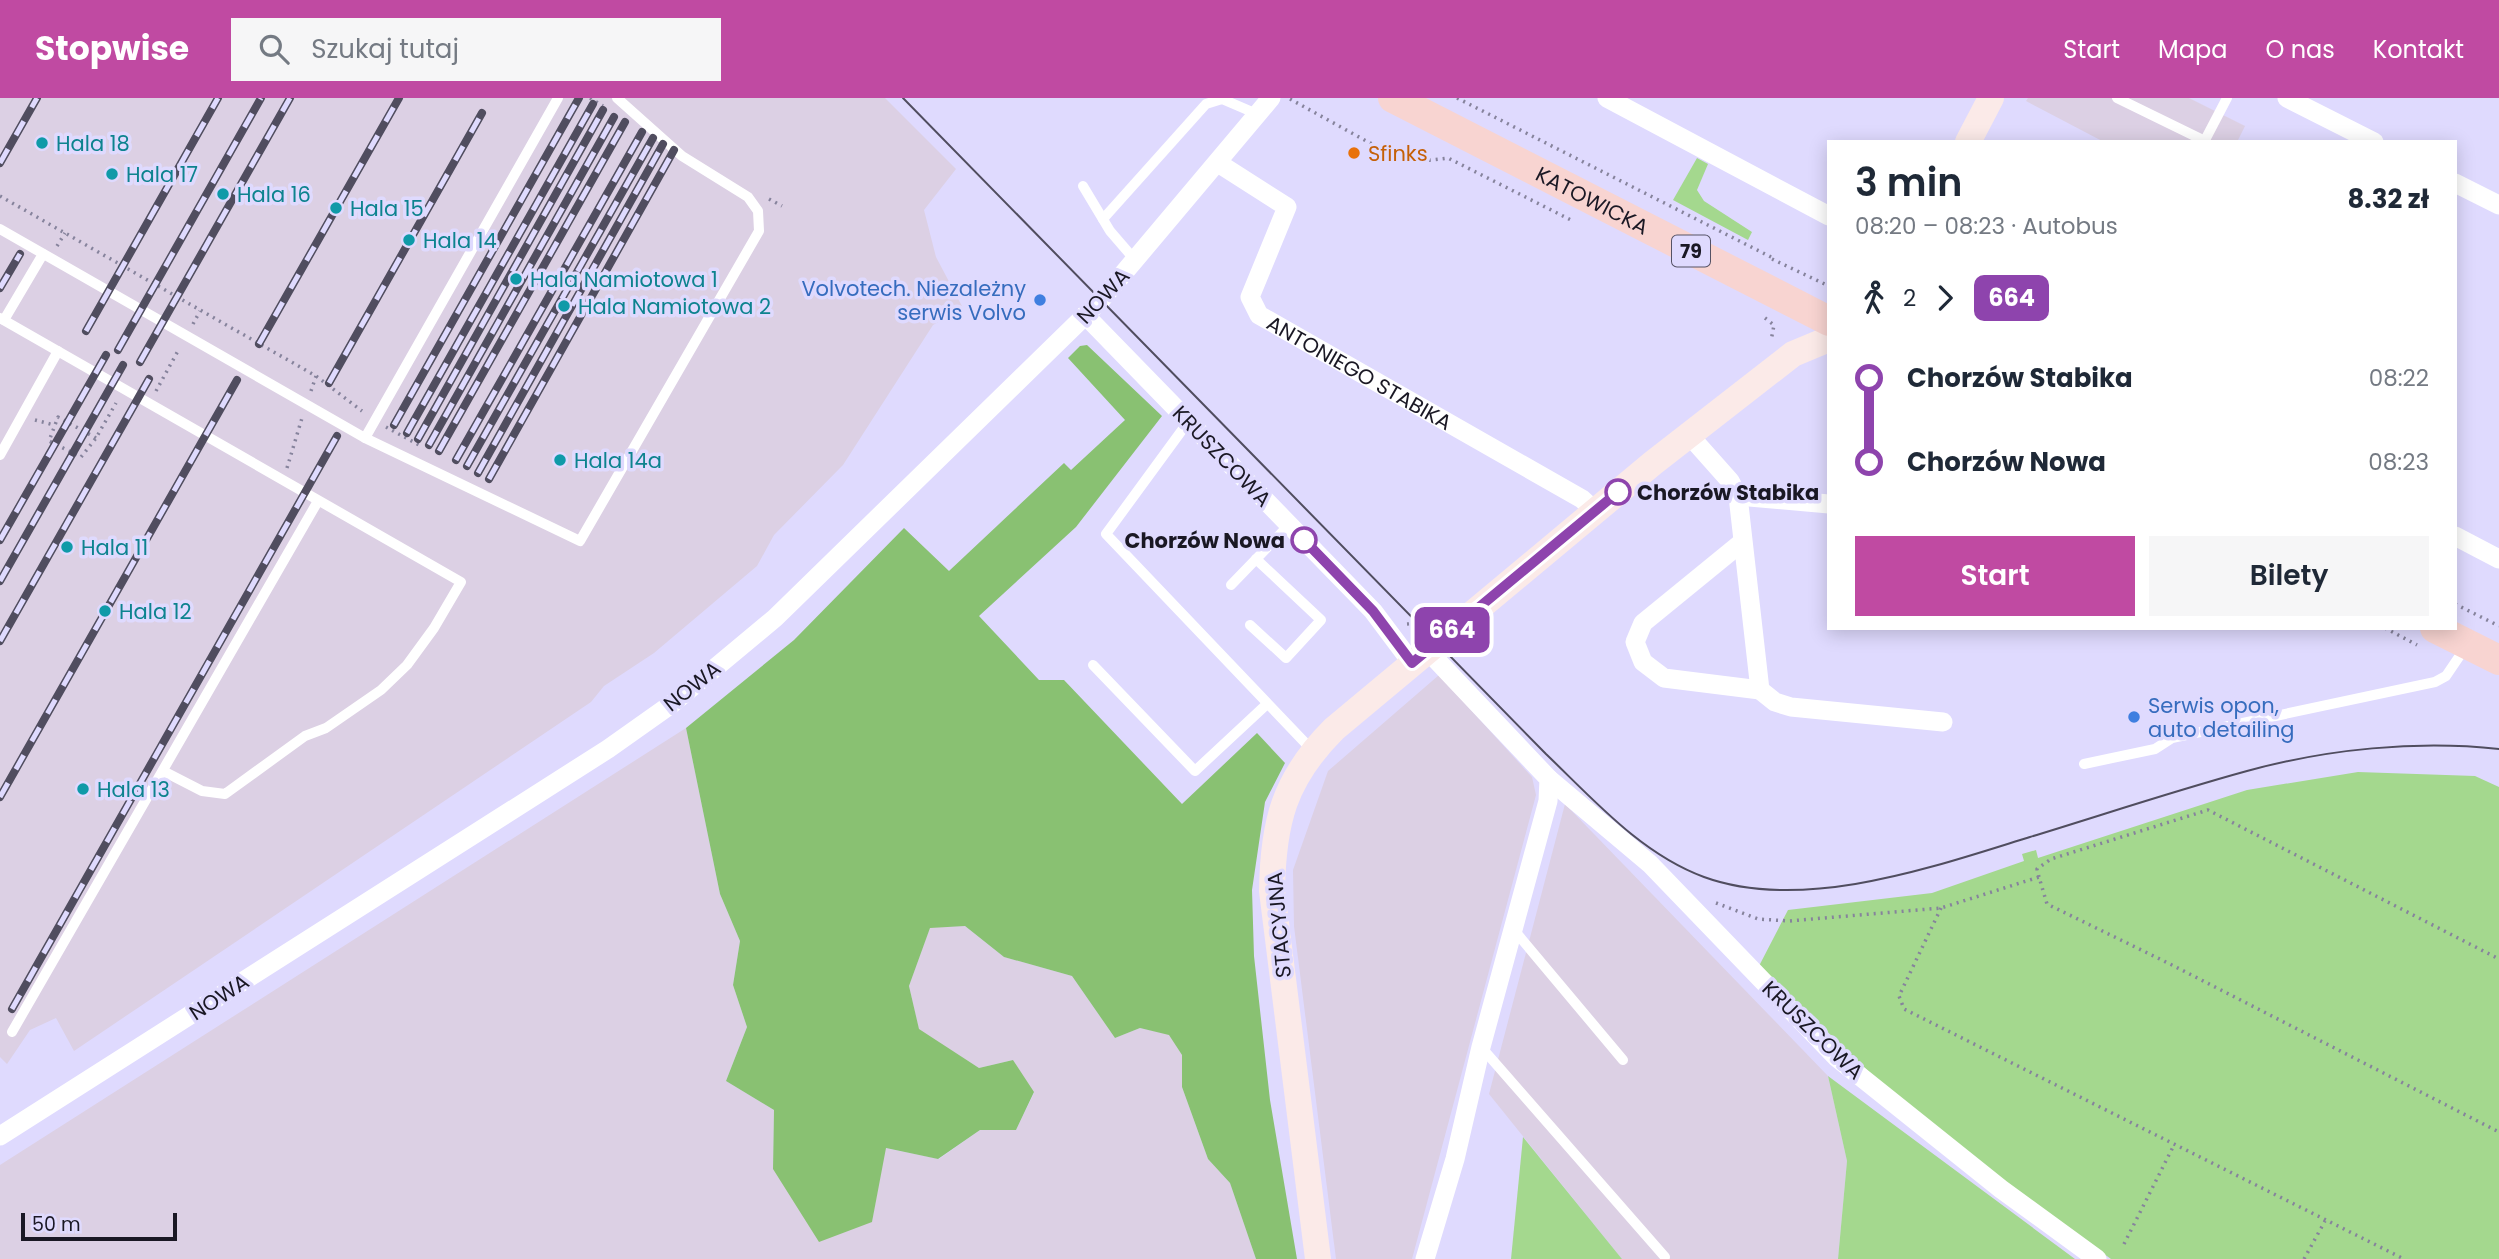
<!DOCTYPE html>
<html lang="pl">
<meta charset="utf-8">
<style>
body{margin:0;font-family:Poppins,sans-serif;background:#f6f6f7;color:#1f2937;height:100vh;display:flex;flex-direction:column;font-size:26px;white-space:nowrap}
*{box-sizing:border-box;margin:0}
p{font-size:23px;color:#747a83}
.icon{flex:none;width:38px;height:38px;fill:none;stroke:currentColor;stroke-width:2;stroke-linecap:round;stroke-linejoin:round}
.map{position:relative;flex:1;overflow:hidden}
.drawer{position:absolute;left:1827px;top:42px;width:630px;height:490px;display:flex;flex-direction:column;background:#fff;border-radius:0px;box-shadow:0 4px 18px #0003}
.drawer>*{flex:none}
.badge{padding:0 14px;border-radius:10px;font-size:24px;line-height:46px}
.scale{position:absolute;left:21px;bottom:18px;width:156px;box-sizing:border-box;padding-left:7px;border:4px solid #1a1824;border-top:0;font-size:19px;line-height:24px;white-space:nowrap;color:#1a1824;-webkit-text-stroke:5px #dfdafe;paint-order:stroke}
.map>.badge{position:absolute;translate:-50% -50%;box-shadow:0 0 0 4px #fff}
.legs{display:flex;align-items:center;gap:10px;height:77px;padding:0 28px;font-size:23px}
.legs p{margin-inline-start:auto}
.headline{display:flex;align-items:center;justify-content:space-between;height:119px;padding:0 28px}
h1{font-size:38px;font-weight:600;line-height:52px}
.button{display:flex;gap:14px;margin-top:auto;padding:14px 28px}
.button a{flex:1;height:80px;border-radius:0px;background:#c04aa2;color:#fff;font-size:28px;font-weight:600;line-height:80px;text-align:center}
.button a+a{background:#f6f6f7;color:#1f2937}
ul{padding:0 28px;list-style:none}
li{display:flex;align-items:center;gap:24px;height:84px;font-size:26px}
li i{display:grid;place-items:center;width:10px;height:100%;margin:0 9px;background:currentColor}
li i::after{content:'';width:18px;height:18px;margin:-9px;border:5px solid;border-radius:50%;background:#fff}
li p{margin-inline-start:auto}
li:first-child i{background:linear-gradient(#0000 50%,currentColor 0)}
li:last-child i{background:linear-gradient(currentColor 50%,#0000 0)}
header{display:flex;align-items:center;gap:42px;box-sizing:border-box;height:98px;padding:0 35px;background:#c04aa2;color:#fff}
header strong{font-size:33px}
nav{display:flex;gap:38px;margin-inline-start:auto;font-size:24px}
.search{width:490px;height:63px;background:#f6f6f7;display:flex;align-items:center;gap:18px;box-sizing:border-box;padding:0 24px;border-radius:0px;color:#747a83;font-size:26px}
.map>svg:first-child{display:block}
.industrial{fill:#dcd0e4}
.green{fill:#a4d88e}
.forest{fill:#89c172}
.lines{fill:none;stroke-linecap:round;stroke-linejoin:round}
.path{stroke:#86839c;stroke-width:3.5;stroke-dasharray:2 5;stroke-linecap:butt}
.lane{stroke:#fff;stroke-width:10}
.street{stroke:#fff;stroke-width:19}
.secondary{stroke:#fbeae8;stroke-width:26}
.primary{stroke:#f8d4d1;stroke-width:30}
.tram{stroke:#504d5f;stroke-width:2}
.rail-casing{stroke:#504d5f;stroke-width:8}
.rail{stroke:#dfdafe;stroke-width:5;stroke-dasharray:16;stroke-linecap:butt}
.line-1-casing{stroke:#fff;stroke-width:16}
.line-1{stroke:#8e44ad;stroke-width:10}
.culture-dot{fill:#0f9aa8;stroke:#dfdafe;stroke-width:2.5}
.food-dot{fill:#e8710a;stroke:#dfdafe;stroke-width:2.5}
.shop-dot{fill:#3f7fe0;stroke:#dfdafe;stroke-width:2.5}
.stop-1-dot{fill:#fff;stroke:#8e44ad;stroke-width:3.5}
.labels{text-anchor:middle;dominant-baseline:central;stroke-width:7;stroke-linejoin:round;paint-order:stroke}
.shield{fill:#dfdafe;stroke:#555265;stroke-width:2}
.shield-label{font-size:19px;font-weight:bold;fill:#1a1824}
.culture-label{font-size:21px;fill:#0d838f;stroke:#dfdafe;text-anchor:start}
.food-label{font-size:21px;fill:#c56008;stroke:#dfdafe;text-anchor:start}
.street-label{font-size:21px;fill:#1a1824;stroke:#dfdafe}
.shop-label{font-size:21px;fill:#366cbe;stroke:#dfdafe;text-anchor:end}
.stop-label{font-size:21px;font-weight:bold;fill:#1a1824;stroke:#dfdafe;text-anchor:start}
</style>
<header>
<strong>Stopwise</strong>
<div class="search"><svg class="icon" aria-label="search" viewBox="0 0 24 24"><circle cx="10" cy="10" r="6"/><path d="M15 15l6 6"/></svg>Szukaj tutaj</div>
<nav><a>Start</a><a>Mapa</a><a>O nas</a><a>Kontakt</a></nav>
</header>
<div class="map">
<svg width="2499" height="1161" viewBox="0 0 2499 1161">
<rect width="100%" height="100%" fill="#dfdafe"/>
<g class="industrial">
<polygon points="0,0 885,0 956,71 924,112 936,159 963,210 933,227 843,367 774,437 757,468 654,555 604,588 591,604 74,953 56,920 30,932 7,966 0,959"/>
<polygon points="2028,0 2189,0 2245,28 2237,44 2104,44 2026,3"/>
<polygon points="1439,577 1532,679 1536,697 1412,1161 1336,1161 1294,828 1293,772 1328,673"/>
<polygon points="686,630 720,796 740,843 733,887 747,929 726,983 774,1012 773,1071 872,1124 885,1050 939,1061 980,1032 1016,1032 1034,995 1013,962 979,970 919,932 909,888 930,829 965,828 1004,859 1072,878 1115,940 1140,930 1169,936 1182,957 1182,989 1208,1061 1230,1085 1256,1161 0,1161 0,1067"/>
<polygon points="1565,706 1828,978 1847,1063 1838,1161 1622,1161 1489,996"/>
</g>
<g class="green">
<polygon points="1697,60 1708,66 1697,92 1704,103 1752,134 1748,142 1673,102"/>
<polygon points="2358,674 2475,678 2499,689 2499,1161 2111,1161 1918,1021 1759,868 1788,812 1932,795 2024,763 2022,756 2036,752 2038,760 2247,692"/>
<polygon points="1828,978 2075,1161 1838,1161 1847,1063"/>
<polygon points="1523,1039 1622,1161 1511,1161"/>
</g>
<polygon class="forest" points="1087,247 1162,318 1076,429 979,518 1039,582 1064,582 1182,706 1257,635 1285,665 1265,704 1252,792 1254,858 1270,1002 1297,1161 1256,1161 1230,1085 1208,1061 1182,989 1182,957 1169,937 1140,930 1115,940 1072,878 1004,859 965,828 930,830 909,888 919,931 979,970 1013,962 1034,994 1016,1032 980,1032 938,1061 886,1050 872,1124 819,1144 773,1071 774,1012 726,983 747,929 733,887 740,843 720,796 686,630 794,542 904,430 949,473 1064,365 1071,372 1125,322 1068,260 1080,248"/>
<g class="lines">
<g class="path">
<polyline points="590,0 603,8"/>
<polyline points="1457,0 1773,160"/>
<polyline points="1290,1 1368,44 1415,64 1448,60 1571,122"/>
<polyline points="0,98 316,278 362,313"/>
<polyline points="769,101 782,108"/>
<polyline points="57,148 65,135"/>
<polyline points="1772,161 1829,188"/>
<polyline points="1765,220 1774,227 1771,243"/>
<polyline points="193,226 200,213"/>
<polyline points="156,293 179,251"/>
<polyline points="311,293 316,278"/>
<polyline points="35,322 54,327"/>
<polyline points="386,329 419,347"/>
<polyline points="96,340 58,319 49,343 81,359 96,340 116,305"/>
<polyline points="287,370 302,320"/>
<polyline points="2455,506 2499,528"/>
<polyline points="1407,526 1423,525"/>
<polyline points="2385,530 2417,547"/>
<polyline points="2039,779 2037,771 2051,761 2208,712 2499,861"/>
<polyline points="1716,805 1758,821 1789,823 1941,810 2039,779 2047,806 2170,866 2499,1034"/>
<polyline points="1941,810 1899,898 1904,911 2404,1161"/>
<polyline points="2124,1146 2174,1047"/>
<polyline points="2304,1161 2325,1123"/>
</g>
<g class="lane">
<polyline points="2117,0 2205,43"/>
<polyline points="2204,44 2227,0"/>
<polyline points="1083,88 1110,133 1135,162"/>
<polyline points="1103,121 1206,6 1222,1 1257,16"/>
<polyline points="0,131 365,340 580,443 759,133 758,113 748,99 682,58 617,0"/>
<polyline points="0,220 461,484 434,530 407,567 381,592 326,630 305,638 225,696 202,693 163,673"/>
<polyline points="4,222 43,156"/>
<polyline points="1188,324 1106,436 1312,652"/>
<polyline points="365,340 558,0"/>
<polyline points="0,357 58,253"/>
<polyline points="1231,487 1289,427"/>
<polyline points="1250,527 1286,560 1321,522 1256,461"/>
<polyline points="1093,567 1195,673 1267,606"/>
<polyline points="2084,666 2155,651 2172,640 2435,584 2446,578 2465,550"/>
<polyline points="1514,832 1623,962"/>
<polyline points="12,934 318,403"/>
<polyline points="1482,950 1665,1159"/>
</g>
<g class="street">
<polyline points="1607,0 1829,118"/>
<polyline points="2287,0 2374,44"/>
<path id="s1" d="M1218,65L1287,109L1250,199L1259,217L1582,401L1595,413"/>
<polyline points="2455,85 2499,107"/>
<polyline points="1085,217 1373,513 1412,565"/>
<polyline points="1690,338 1730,383 1738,398 1760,592 1775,604 1791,609 1943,624"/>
<polyline points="1738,398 1829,406"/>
<polyline points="2455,438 2499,461"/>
<polyline points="1741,445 1643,525 1635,544 1643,564 1664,580 1760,592"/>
<polyline points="1549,681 1650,766 1836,959 2001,1091 2097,1161"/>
<polyline points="0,1038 608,651 673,605 775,520 1101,202 1271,0"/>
<polyline points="1425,1161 1455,1061 1481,949 1548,703 1549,681 1427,552"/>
</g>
<g class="secondary">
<polyline points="1968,44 1991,0"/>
<path d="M1318,1161L1272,793C1273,724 1284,681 1334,631L1653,365L1793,256L1829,241"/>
</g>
<g class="primary">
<path id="s2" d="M1393,0L1829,223"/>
<polyline points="2435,530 2499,562"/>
</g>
<path class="tram" d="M903,0L1546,656C1593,701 1641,756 1704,779C1803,815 1933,769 2030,739C2102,717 2174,693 2247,673C2327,651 2417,642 2499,651"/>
<defs>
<g id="rail">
<polyline points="0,65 37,0"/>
<polyline points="0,190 20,156"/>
<polyline points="86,233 218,0"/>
<polyline points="259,246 399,0"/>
<polyline points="118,252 261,0"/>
<polyline points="140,264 290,0"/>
<polyline points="329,285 482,15"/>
<polyline points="394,327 579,0"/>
<polyline points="407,335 593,6"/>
<polyline points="418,341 603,12"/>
<polyline points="429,347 614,19"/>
<polyline points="439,353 625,24"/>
<polyline points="456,362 642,34"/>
<polyline points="467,368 653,40"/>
<polyline points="478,375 663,46"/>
<polyline points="489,381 674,52"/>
<polyline points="0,442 106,257"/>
<polyline points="0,483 123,267"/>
<polyline points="0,543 149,281"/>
<polyline points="0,699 237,282"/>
<polyline points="12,911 337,338"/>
</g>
</defs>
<use href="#rail" class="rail-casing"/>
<use href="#rail" class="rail"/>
</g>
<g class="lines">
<defs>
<polyline id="line-1" points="1304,442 1373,513 1412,565 1618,394"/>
</defs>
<use href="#line-1" class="line-1-casing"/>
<use href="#line-1" class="line-1"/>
</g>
<g class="culture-dot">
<circle cx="42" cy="45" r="7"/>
<circle cx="112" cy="76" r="7"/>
<circle cx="223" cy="96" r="7"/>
<circle cx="336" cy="110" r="7"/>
<circle cx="409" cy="142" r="7"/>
<circle cx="516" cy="181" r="7"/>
<circle cx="564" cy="208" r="7"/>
<circle cx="560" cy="362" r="7"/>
<circle cx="67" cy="449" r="7"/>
<circle cx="105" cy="513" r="7"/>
<circle cx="83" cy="691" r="7"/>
</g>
<circle class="food-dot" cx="1354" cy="55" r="7"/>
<g class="shop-dot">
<circle cx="1040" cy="202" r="7"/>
<circle cx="2134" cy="619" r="7"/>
</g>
<g class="stop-1-dot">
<circle cx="1618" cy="394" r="12"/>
<circle cx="1304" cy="442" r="12"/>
</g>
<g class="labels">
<rect class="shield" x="1672" y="137.5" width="38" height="31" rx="5"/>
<g class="shield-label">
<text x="1691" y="153">79</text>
</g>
<g class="culture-label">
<text x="56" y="45">Hala 18</text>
<text x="126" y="76">Hala 17</text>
<text x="237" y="96">Hala 16</text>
<text x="350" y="110">Hala 15</text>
<text x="423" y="142">Hala 14</text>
<text x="530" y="181">Hala Namiotowa 1</text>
<text x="578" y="208">Hala Namiotowa 2</text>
<text x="574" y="362">Hala 14a</text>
<text x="81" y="449">Hala 11</text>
<text x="119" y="513">Hala 12</text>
<text x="97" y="691">Hala 13</text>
</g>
<g class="food-label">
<text x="1368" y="55">Sfinks</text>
</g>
<g class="street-label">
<text stroke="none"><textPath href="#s2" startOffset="224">KATOWICKA</textPath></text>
<text transform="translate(1103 198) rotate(-47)">NOWA</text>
<text stroke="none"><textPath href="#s1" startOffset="315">ANTONIEGO STABIKA</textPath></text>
<text transform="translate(1222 358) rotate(46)">KRUSZCOWA</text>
<text transform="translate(692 588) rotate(-39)">NOWA</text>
<text transform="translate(1279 827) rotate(-95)">STACYJNA</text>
<text transform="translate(219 899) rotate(-33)">NOWA</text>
<text transform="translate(1813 932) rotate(44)">KRUSZCOWA</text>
</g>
<g class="shop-label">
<text x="1026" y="190">Volvotech. Niezależny<tspan x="1026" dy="24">serwis Volvo</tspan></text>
<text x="2148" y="607" text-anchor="start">Serwis opon,<tspan x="2148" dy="24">auto detailing</tspan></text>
</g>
<g class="stop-label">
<text x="1637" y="394">Chorzów Stabika</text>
<text x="1285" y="442" text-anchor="end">Chorzów Nowa</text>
</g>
</g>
</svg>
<div class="scale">50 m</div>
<b class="badge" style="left:1452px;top:532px;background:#8e44ad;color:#fff">664</b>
<section class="drawer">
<div class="headline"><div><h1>3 min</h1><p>08:20 – 08:23 · Autobus</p></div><b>8.32 zł</b></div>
<div class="legs"><svg class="icon" aria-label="walk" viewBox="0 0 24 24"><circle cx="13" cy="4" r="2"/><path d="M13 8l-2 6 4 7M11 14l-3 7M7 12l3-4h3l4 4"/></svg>2<svg class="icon" aria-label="forward" viewBox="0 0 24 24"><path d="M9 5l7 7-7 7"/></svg><b class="badge" style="background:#8e44ad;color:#fff">664</b></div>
<ul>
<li><i style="color:#8e44ad"></i><b>Chorzów Stabika</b><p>08:22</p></li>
<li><i style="color:#8e44ad"></i><b>Chorzów Nowa</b><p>08:23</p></li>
</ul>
<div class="button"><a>Start</a><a>Bilety</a></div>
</section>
</div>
